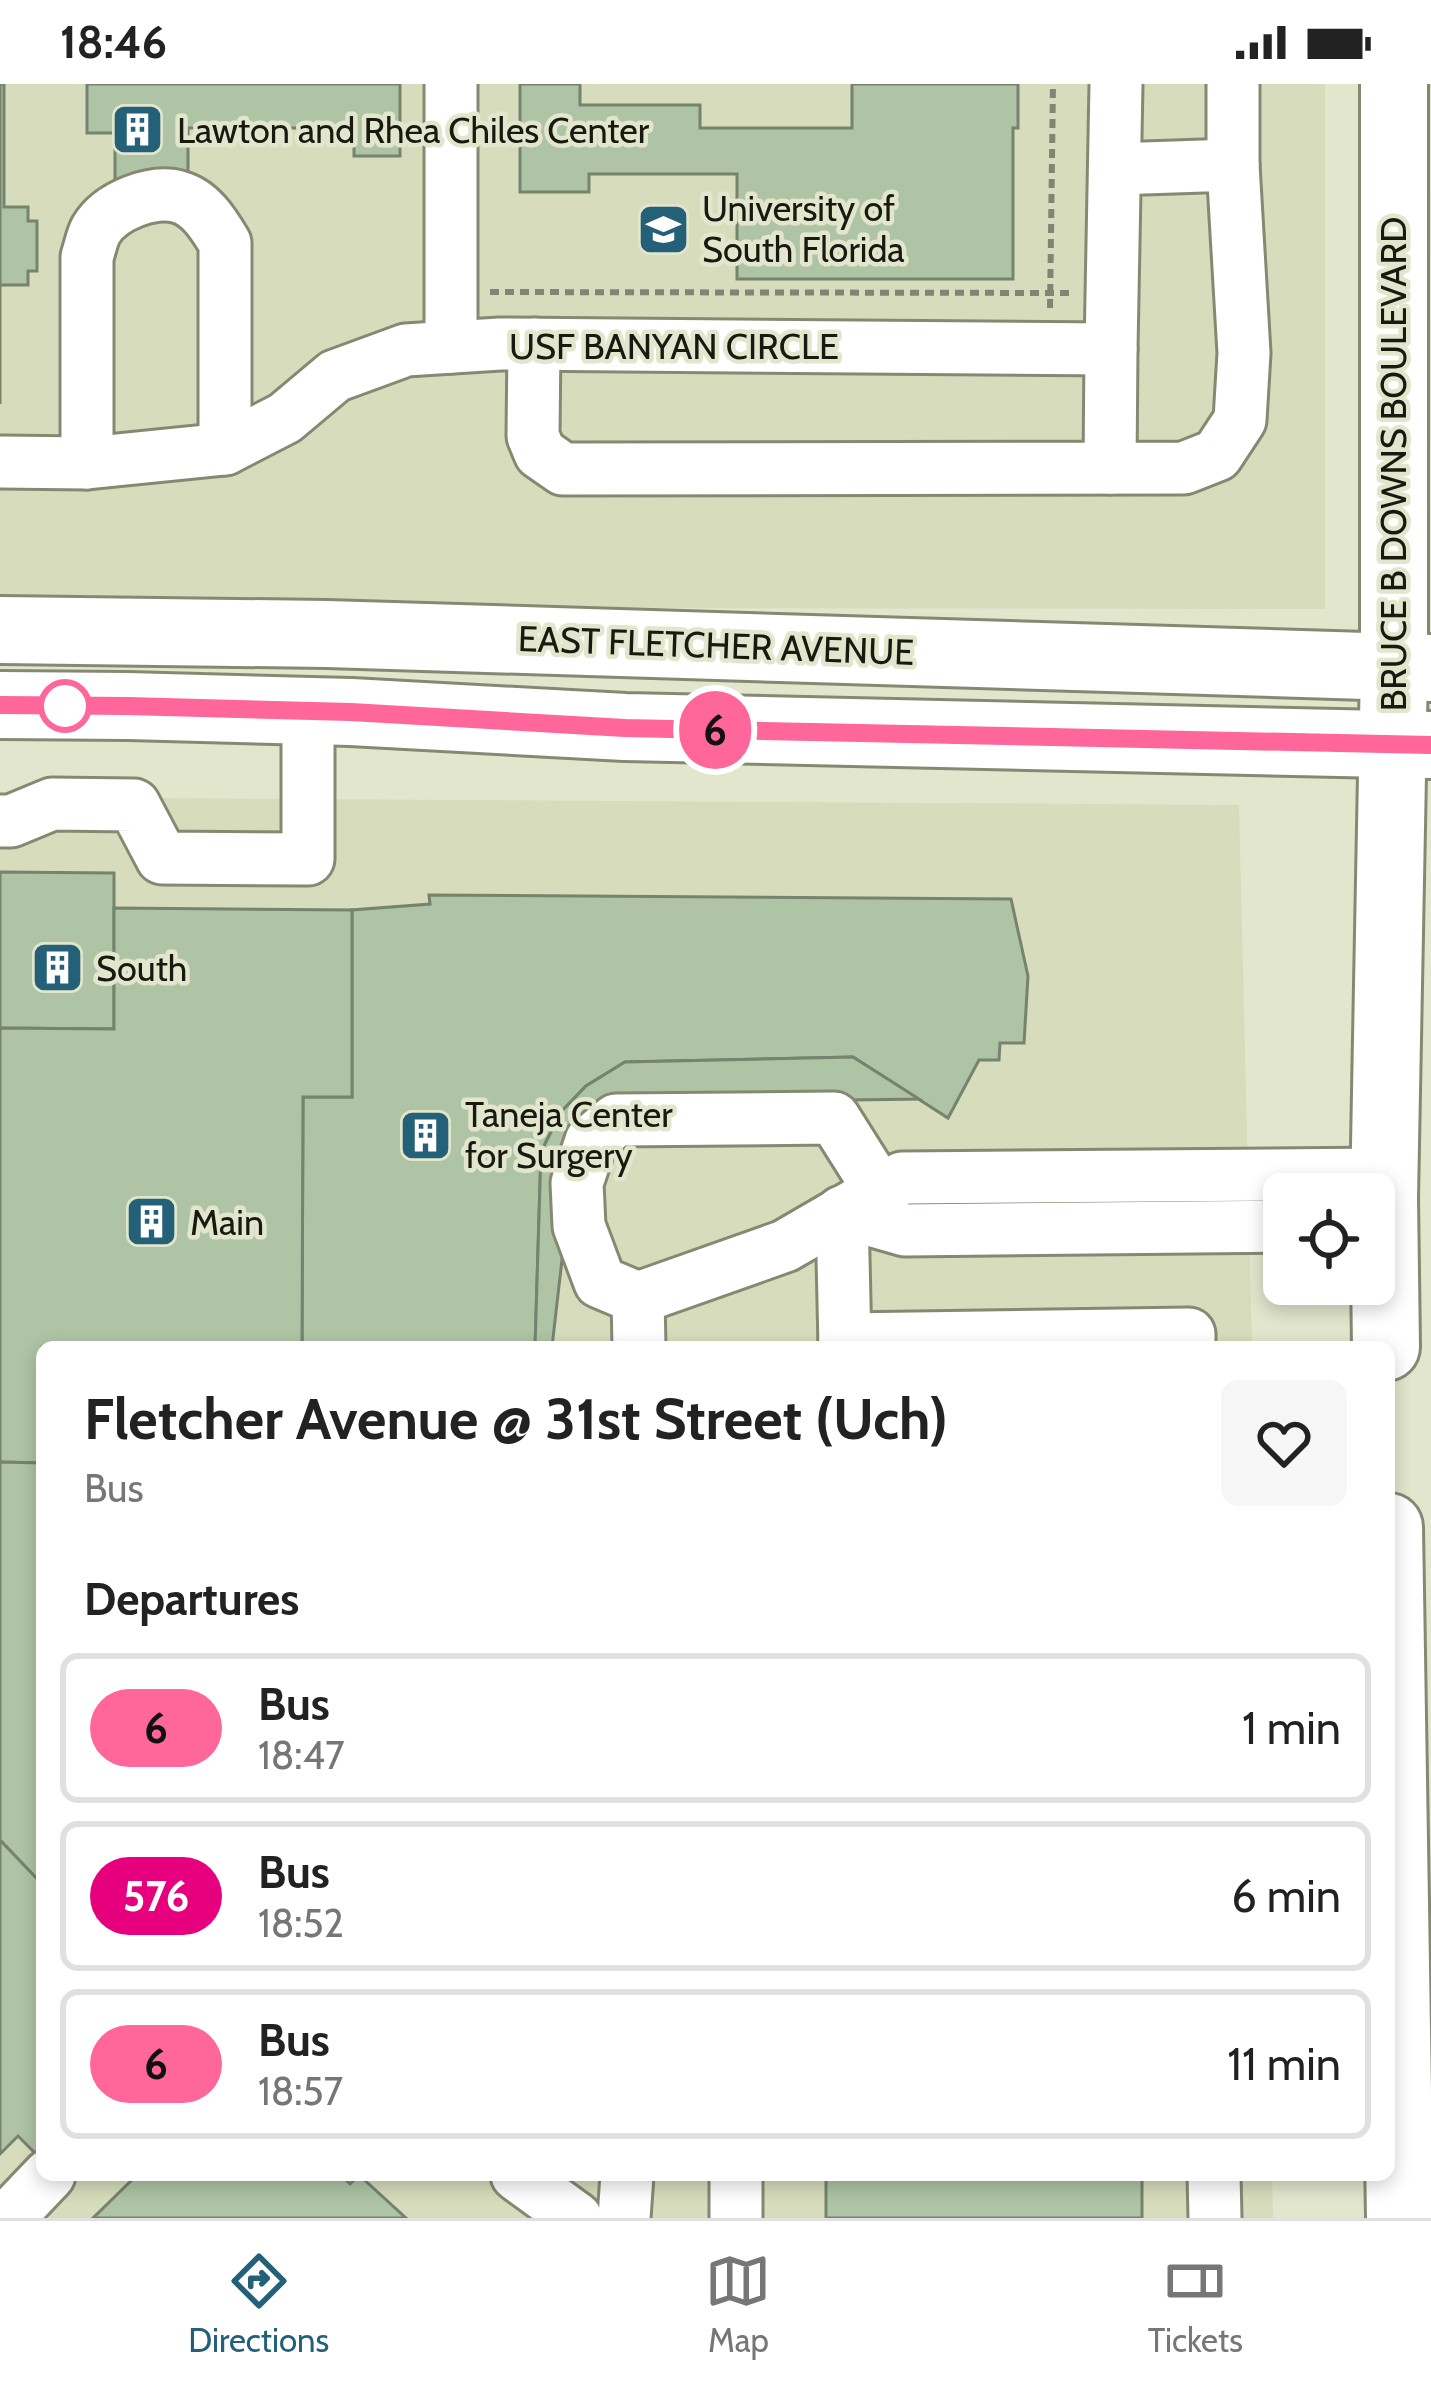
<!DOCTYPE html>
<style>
body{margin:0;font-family:Cabin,sans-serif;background:#f6f6f6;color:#222;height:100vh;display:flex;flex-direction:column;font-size:45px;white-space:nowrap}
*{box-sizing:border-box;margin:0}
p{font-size:39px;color:#767676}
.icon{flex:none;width:66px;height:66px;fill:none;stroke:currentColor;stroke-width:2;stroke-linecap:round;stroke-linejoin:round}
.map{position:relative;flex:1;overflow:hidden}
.sheet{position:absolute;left:36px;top:1257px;width:1359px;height:840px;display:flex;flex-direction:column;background:#fff;border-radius:18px;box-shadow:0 6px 18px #0003}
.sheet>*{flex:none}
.badge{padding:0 24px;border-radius:39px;font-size:42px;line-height:78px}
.buttons{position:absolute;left:1263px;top:1089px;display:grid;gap:24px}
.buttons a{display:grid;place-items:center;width:132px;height:132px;border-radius:18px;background:#fff;box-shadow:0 6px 18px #0003;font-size:60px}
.map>.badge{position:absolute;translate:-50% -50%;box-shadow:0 0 0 6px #fff}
h2{padding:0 48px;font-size:45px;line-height:108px}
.round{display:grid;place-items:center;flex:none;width:126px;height:126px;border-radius:18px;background:#f6f6f6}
.overview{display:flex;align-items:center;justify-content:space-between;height:204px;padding:0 48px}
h1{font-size:57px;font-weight:800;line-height:90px}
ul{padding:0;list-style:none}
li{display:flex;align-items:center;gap:36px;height:150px;margin:0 24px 18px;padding:0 24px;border:6px solid #e0e0e0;border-radius:18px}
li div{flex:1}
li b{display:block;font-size:45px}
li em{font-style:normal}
li .badge{min-width:132px;font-weight:700;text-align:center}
.status{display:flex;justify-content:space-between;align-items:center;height:84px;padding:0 60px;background:#fff;direction:ltr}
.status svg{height:33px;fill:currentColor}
.tab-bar{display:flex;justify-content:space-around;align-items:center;height:168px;border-top:3px solid #e0e0e0;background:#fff;font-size:33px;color:#767676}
.tab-bar a{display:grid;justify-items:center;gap:6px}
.tab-bar .on{color:#246178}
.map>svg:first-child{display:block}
.built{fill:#d7dcbc}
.building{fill:#aec4a5;stroke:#75836f;stroke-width:3}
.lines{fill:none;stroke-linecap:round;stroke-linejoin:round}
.minor-casing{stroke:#868972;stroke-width:57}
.major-casing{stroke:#868972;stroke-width:72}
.path{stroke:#838574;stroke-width:6;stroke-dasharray:9 6;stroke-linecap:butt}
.minor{stroke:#fff;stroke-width:51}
.major{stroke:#fff;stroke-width:66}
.line-casing{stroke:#fff;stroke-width:27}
.line{stroke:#f69;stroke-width:18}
.stop-dot{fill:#fff;stroke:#f69;stroke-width:6}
.labels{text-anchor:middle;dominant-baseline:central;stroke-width:9;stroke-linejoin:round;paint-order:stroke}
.poi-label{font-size:36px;fill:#181910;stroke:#e2e6cd;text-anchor:start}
.street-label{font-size:36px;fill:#181910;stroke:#e2e6cd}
</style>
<div class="status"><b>18:46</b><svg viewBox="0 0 49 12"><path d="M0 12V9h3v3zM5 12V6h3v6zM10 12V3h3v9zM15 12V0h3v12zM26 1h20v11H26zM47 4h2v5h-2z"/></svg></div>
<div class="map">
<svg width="1431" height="2134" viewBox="0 0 1431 2134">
<rect width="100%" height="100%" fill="#e2e6cd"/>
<g class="built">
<polygon points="0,0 1325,0 1325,525 0,523"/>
<polygon points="0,713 1239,721 1252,1263 42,1263 42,2091 1272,2091 1273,2134 0,2134"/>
</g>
<g class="building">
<polygon points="0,0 4,0 4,123 28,123 28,137 37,137 37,187 28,187 28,201 0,201 0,320"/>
<polygon points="87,0 400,0 400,72 354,72 354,44 188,44 188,95 115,95 115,49 87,49"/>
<polygon points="520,0 580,0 580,21 700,21 700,44 852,44 852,0 1018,0 1018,44 1013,44 1013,195 737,195 737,90 589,90 589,108 520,108"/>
<polygon points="0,788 114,789 114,945 0,944"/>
<polygon points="429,811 1011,815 1028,892 1024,959 1000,959 999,976 979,976 948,1034 853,973 625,978 586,1002 561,1028 541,1068 535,1263 302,1263 303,1013 352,1013 352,826 430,820"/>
<polygon points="114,824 352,826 352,1013 303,1013 302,1263 42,1263 42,1379 0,1378 0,944 114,945"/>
<polygon points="853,973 919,1015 639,1019 571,1097 552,1263 535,1263 541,1068 561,1028 586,1002 625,978"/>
<polygon points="0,1378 42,1379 42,1800 0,1756"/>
<polygon points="0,1756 42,1800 42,2076 18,2052 0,2070"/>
<polygon points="137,2091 341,2091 350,2100 359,2091 406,2134 93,2134"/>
<rect x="826" y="2091" width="316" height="43"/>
</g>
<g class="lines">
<defs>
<g id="minor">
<polyline points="1233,81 1233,0"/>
<polyline points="534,260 533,352 540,369 563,385 1184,384 1217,371 1240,336 1244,269 1233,81 1115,85"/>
<polyline points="451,263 451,0"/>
<polyline points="0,378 87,379 225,365 285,334 335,292 406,266 500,260 1111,265 1116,0"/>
<path d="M87,379V173C90,164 92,153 96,146C110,122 153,105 179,113C201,119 214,141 225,159V365"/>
<polyline points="1110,384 1111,265"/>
<polyline points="0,737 11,737 52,720 134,721 162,774 308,775 308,627"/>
<polyline points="842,1128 905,1146 1284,1142"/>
<polyline points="842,1128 845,1263"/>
<polyline points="638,1214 600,1198 579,1142 577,1099 591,1057 616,1036 834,1034 880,1107"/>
<polyline points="845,1255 1189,1250 1189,1263"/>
<polyline points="639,1263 638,1214 785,1162 902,1094 1385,1090"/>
<polyline points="517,2091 576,2134"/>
<polyline points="736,2091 736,2134"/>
<polyline points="1214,2091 1215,2134"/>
<polyline points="8,2134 49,2091"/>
<polyline points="624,2134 627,2091"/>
</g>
<g id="major">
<polyline points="0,546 327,550 1431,584"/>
<polyline points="0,621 128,622 351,628 625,643 1431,661"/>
<polyline points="1386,1263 1384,1114 1394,584 1394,0"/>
<polyline points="1389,1443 1400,2134"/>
</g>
</defs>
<use href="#minor" class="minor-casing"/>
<use href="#major" class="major-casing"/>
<g class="path">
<polyline points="490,208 1071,209"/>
<polyline points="1050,224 1053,0"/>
</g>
<use href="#minor" class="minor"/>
<use href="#major" class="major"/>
</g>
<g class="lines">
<defs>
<polyline id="line" points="0,621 128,622 351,628 625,644 1431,661"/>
</defs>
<use href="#line" class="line-casing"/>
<use href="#line" class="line"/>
</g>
<defs>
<symbol id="building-square" viewBox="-11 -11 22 22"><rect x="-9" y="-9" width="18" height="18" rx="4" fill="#246178" stroke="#e2e6cd"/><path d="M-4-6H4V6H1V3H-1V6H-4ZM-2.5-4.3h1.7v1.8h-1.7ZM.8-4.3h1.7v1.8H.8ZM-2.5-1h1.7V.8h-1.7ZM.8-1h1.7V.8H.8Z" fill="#fff"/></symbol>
<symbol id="university-square" viewBox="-11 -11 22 22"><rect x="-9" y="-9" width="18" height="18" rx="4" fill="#246178" stroke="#e2e6cd"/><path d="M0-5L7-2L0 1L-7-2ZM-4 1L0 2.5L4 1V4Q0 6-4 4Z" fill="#fff"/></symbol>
</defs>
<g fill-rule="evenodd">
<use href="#building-square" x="108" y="16" width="59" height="59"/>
<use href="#university-square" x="634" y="116" width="59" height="59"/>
<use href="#building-square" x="28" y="854" width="59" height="59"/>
<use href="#building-square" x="396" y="1022" width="59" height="59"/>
<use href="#building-square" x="122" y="1108" width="59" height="59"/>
</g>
<circle class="stop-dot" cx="65" cy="622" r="24"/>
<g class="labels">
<g class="poi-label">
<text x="177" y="46">Lawton and Rhea Chiles Center</text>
<text x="702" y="124">University of<tspan x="702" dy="41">South Florida</tspan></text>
<text x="96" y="884">South</text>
<text x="465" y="1030">Taneja Center<tspan x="465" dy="41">for Surgery</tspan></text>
<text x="190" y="1138">Main</text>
</g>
<g class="street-label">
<text x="674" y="262">USF BANYAN CIRCLE</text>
<text transform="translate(1393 380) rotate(-90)">BRUCE B DOWNS BOULEVARD</text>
<text transform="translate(716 561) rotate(2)">EAST FLETCHER AVENUE</text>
</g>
</g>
</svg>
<div class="buttons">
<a><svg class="icon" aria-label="locate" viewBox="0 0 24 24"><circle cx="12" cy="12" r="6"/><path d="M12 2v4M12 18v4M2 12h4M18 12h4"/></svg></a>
</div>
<b class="badge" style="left:715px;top:646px;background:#f69;color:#111">6</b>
<section class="sheet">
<div class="overview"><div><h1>Fletcher Avenue @ 31st Street (Uch)</h1><p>Bus</p></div><a class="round"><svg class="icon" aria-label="heart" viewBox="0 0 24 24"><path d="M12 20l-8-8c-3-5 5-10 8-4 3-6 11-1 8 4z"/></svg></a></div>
<h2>Departures</h2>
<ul>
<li><span class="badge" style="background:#f69;color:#111">6</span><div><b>Bus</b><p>18:47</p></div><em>1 min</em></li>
<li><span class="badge" style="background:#e6007e;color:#fff">576</span><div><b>Bus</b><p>18:52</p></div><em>6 min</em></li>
<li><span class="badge" style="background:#f69;color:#111">6</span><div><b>Bus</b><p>18:57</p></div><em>11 min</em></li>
</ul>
</section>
</div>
<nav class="tab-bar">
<a class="on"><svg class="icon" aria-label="directions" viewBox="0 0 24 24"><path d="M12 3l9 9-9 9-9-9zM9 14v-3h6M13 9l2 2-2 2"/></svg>Directions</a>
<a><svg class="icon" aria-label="map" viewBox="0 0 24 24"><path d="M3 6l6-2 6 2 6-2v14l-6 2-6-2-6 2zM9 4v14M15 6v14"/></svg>Map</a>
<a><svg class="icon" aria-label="tickets" viewBox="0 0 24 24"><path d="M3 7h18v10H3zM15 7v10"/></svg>Tickets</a>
</nav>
